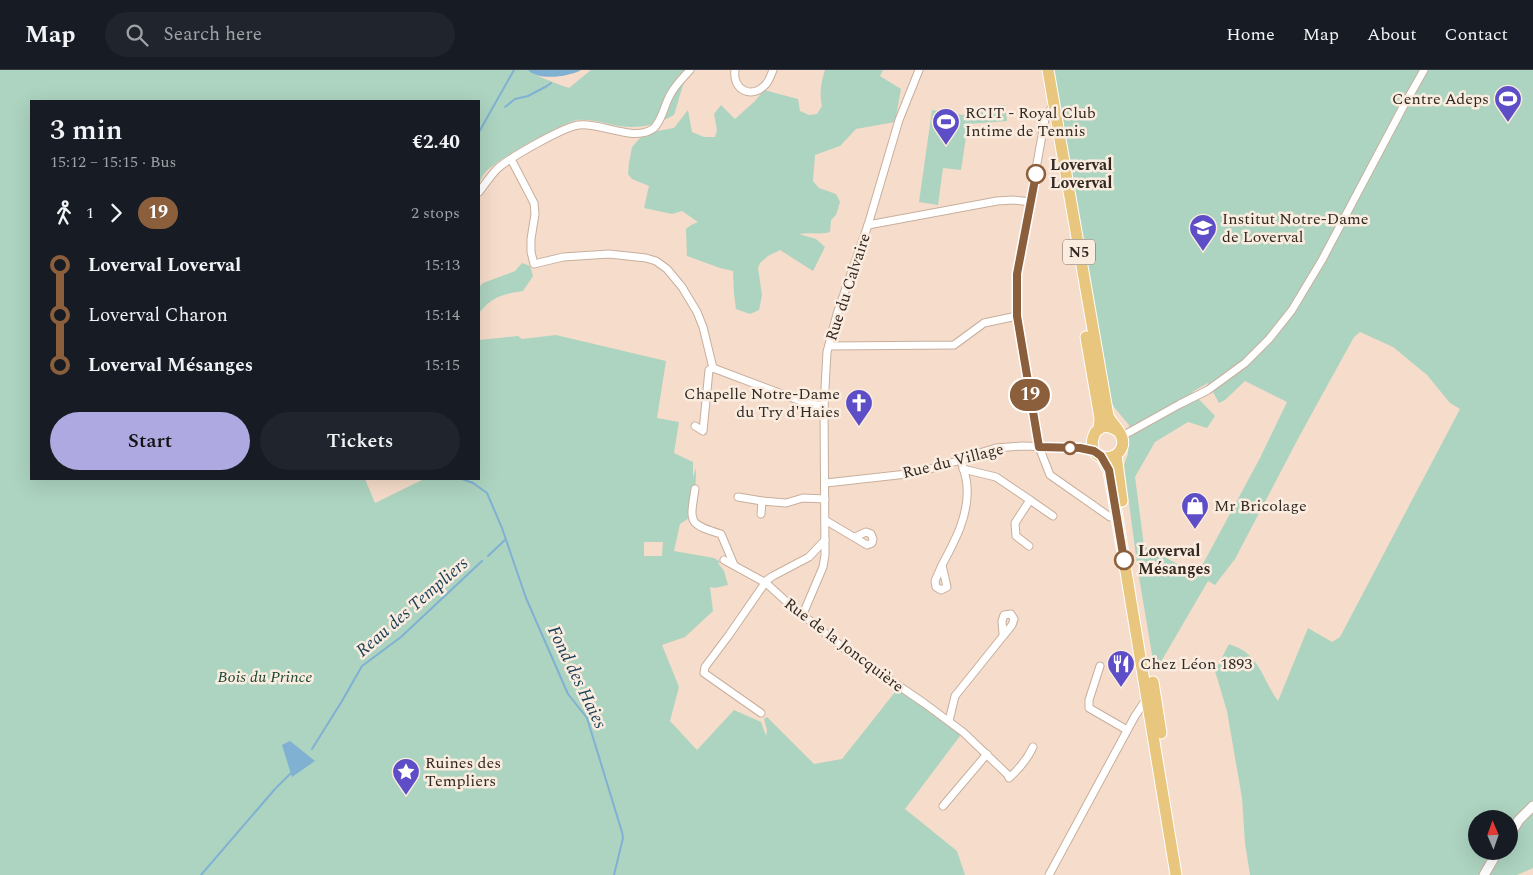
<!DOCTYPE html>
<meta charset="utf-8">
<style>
body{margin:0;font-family:Spectral,serif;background:#20242c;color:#f1f3f6;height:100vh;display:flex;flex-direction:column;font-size:19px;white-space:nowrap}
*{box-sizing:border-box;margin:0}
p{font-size:16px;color:#9ea1a6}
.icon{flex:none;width:28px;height:28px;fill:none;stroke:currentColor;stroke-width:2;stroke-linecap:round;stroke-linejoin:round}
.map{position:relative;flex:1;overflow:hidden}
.side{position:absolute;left:30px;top:30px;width:450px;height:380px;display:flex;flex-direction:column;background:#171b24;border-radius:0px;box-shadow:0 5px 20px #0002}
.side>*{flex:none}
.badge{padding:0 10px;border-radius:16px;font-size:18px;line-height:32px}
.needle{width:32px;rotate:358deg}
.controls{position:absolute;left:1468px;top:740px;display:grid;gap:10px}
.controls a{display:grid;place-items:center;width:50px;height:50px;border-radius:50%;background:#171b24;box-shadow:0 5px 20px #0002;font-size:25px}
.map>.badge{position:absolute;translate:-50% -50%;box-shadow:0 0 0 2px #fff}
.legs{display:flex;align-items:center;gap:8px;height:55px;padding:0 20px;font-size:16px}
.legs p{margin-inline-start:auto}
.head{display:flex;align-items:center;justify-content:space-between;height:85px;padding:0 20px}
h1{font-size:28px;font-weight:600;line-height:38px}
.primary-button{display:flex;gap:10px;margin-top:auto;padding:10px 20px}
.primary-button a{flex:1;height:58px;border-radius:30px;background:#aea9e1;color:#111;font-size:20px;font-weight:600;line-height:58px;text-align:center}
.primary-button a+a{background:#20242c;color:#f1f3f6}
ul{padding:0 20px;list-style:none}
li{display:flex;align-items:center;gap:18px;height:50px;font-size:19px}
li i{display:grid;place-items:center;width:8px;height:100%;margin:0 6px;background:currentColor}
li i::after{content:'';width:12px;height:12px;margin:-6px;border:4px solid;border-radius:50%;background:#171b24}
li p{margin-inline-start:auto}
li:first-child i{background:linear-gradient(#0000 50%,currentColor 0)}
li:last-child i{background:linear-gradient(currentColor 50%,#0000 0)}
header{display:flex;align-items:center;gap:30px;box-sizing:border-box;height:70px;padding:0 25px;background:#171b24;border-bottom:1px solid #363941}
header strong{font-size:24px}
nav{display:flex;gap:28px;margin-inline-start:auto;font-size:18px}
.search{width:350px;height:45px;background:#20242c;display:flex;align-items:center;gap:12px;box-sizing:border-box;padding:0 18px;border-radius:28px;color:#9ea1a6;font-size:19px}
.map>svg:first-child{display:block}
.green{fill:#add4c0;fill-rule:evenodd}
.water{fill:#80b1d2}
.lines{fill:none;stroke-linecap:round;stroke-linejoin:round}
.stream{stroke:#80b1d2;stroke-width:2}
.minor-casing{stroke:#c8af9d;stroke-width:9}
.tertiary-casing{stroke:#c8af9d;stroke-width:11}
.primary-casing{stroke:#fff;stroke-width:13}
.minor{stroke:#fff;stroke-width:7}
.tertiary{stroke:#fff;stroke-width:9}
.primary{stroke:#e9c67e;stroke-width:11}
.line-1-casing{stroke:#fff;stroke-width:11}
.line-1{stroke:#8b5e3c;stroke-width:8}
.stop-1-dot{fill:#fff;stroke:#8b5e3c;stroke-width:2.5}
.labels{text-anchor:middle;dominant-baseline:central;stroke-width:5;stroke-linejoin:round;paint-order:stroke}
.shield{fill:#fbece0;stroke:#6e645b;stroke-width:1}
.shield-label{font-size:15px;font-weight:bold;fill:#322922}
.poi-label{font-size:16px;fill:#322922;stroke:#fbece0;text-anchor:start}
.stop-label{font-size:16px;font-weight:bold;fill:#322922;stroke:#fbece0;text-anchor:start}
.street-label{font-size:16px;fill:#322922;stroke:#fbece0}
.park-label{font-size:16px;font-style:italic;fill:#194633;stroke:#fbece0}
.water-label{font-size:18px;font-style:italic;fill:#173e56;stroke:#fbece0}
</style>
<header>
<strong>Map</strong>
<div class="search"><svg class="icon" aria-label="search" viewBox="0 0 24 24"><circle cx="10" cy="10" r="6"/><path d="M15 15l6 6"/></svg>Search here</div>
<nav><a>Home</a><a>Map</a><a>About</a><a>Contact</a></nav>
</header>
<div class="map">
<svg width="1533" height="805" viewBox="0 0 1533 805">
<rect width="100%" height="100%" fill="#f6dcca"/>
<g class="green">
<path d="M0,0H528C533,5 560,15 569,18L591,0H691C682,11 679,31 674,45C659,53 648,57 631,57C613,57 595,48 577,50C562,53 493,91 484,104C482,106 480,111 479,114V31H31V409H365L375,433L424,409H479V270L518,266L522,269L556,265L666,291L657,348L679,352L674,383L693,392V407L696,398L695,444L680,454L674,481L714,488L721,492L718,493L724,501L728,515L715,518L710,517L713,541L685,567L662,575L679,617L670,651L697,680L734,640L761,652L766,666L767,660L764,649L767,647L814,694L842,689L899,617L963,662L905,739L957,781L965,805H0ZM644,472H663L662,486H644Z"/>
<path d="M825,0H883L880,6L901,19L895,52L856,59L840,76L815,85L813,111L819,118L836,124L840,132L836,145L831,150L830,162C820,165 809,162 799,164L816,169L825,177L813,201L780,180L768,186L760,193L758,198L762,225L759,240L750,244L736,239L734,224L733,201L720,198L687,186L686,159L691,155L698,152L682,141L672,144L644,138L649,116L632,109L628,104L629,93L632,77L641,67L652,62L674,58L688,40L692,62L704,67H715L717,60L714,44L721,35L735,49L755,31L764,20L798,29L800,41L809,45L817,44L822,36C819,24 821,12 825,0Z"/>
<path d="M1053,0H1533V733L1509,761V749H1476V781H1496L1480,805H1250L1245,773L1242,728L1227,641L1215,601L1229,574C1234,576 1240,578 1244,581C1261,593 1266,615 1278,631L1308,558L1332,572L1340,567L1460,339L1450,333L1427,305L1393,277L1360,262L1354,267L1300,365L1235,489L1215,515L1208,511L1155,602L1138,501L1124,395L1128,384L1129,355L1114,337L1106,323ZM1245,311L1287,332L1260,388L1197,505L1163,486L1159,487L1144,476L1135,407L1155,372L1188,352L1207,358L1215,346L1192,322L1208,313L1219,333L1225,330Z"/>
<polygon points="1005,35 1007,51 968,54 961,100 943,98 938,135 919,132 932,40 969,46 970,39"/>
<path d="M522,193L530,196L533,206L523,221C503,224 492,227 479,243V217L483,213L515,201Z"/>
<path d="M1533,740V798L1517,805H1487L1502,781H1509C1509,764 1521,752 1533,740Z"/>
</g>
<g class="water">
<path d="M528,0H581C569,7 538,11 528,0Z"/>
<polygon points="290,671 315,691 292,707 282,675"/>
</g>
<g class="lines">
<g class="stream">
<polyline points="505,37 515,29 528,26 547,16 551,13"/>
<polyline points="479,62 514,0"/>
<polyline points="462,409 473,413 487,423 502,458 526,528 568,624 587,648 622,762 623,768 614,805"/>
<polyline points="488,486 506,469"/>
<polyline points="312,679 342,631 362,596 401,567 482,491"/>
<polyline points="201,805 275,719 292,702"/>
</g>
<defs>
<g id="minor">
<path d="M735,0C732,20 752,30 766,14C769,11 771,5 773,0"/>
<polyline points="1053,35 1045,49 1017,204 1017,246 1039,377 1050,405 1110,447"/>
<polyline points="511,89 534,133 535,144 531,169 531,182 534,194 563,187 609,184 646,188 656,191 667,199 682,217 697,242 703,257 713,298 806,333 824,336"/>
<path d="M479,122C485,114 491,105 498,98C511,87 563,57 579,55C600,52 635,73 654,58C662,50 664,37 669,27C674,16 682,9 690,0"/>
<polyline points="868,155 997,131 1013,130 1031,132"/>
<polyline points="829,276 954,275 984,253 1017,246"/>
<polyline points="695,356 703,361 709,300 713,298"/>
<polyline points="1122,368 1126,364 1180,334 1208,320 1245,293 1269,269 1292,240 1322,190 1403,37 1424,0"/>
<polyline points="963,399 996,407 1030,430 1015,453 1016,466 1029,476"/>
<polyline points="826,413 916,403 961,390 973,385 996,378 1022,376 1080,378 1094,381"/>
<path d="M695,419C690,452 687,454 721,464L734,495"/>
<polyline points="738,427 762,431 786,433 803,428 825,429"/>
<polyline points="1030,430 1053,446"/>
<polyline points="761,444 762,431"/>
<polyline points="825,450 867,475 872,473 873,469 871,464 866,462 855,467"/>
<path d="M724,490L766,513L788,533L846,580L924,633L963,662L1008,705L1009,708C1020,698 1027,690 1033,677"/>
<path d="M942,495L935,511L936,517L941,520L947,517L942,495C955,471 969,445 967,417C967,408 963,399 961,390"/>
<polyline points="803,544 823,497 825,485 824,336 827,282 837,244 868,155 899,50 919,0"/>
<polyline points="1100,596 1089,630 1089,638 1127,660"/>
<polyline points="761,643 704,603 705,597 729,565 767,510 773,506 809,487 825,470"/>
<polyline points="949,651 955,626 1012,555 1014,549 1011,544 1004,545 1002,551 1003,564"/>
<polyline points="943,736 987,684"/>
<polyline points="1049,805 1135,646 1143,634 1147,629"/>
</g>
<g id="tertiary">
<polyline points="1509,766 1519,750 1533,736"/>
<polyline points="1484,805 1498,781"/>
</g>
<g id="primary">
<path d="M1048,0L1108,346C1113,356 1126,365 1122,377C1120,382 1116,386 1111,387C1081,394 1090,341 1118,361"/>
<polyline points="1086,267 1100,348 1099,359"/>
<polyline points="1116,385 1122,431"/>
<polyline points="1101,386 1109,401 1114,429 1176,805"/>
<polyline points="1153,612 1161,663"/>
</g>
</defs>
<use href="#minor" class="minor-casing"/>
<use href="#tertiary" class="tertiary-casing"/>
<use href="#primary" class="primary-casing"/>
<use href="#minor" class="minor"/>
<use href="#tertiary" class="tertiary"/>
<use href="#primary" class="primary"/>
</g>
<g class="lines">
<defs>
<polyline id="line-1" points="1036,104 1017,204 1017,246 1039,377 1080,378 1094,381 1101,386 1109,400 1124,490"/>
</defs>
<use href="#line-1" class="line-1-casing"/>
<use href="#line-1" class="line-1"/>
</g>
<defs>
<symbol id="stadium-pin" viewBox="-11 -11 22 30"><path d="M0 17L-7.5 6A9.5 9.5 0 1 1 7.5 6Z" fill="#5d4ec7" stroke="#fbece0"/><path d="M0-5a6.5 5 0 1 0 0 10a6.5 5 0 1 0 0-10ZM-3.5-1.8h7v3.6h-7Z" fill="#fff"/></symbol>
<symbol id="school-pin" viewBox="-11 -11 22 30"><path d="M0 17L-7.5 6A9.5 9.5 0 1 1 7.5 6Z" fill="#5d4ec7" stroke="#fbece0"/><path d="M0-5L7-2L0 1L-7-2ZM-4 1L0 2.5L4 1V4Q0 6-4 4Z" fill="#fff"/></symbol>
<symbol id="church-pin" viewBox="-11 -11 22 30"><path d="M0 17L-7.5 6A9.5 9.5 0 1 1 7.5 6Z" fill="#5d4ec7" stroke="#fbece0"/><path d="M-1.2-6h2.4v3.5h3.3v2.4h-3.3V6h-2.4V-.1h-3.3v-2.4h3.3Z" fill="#fff"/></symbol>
<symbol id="shop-pin" viewBox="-11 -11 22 30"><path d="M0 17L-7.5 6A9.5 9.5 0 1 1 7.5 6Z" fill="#5d4ec7" stroke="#fbece0"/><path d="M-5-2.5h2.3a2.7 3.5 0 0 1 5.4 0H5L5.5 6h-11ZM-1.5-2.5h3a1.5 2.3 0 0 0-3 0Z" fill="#fff"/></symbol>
<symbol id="restaurant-pin" viewBox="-11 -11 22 30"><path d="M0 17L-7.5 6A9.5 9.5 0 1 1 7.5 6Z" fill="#5d4ec7" stroke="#fbece0"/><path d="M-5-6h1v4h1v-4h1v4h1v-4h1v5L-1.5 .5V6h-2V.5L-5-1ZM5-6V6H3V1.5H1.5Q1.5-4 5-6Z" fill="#fff"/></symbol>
<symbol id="sight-pin" viewBox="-11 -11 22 30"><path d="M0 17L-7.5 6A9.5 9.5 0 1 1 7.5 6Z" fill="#5d4ec7" stroke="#fbece0"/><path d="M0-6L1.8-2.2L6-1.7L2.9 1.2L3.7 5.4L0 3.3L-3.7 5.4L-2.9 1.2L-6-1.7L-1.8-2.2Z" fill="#fff"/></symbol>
</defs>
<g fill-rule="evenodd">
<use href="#stadium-pin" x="1492" y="13" width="32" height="43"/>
<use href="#stadium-pin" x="930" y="36" width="32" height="43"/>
<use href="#school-pin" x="1187" y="142" width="32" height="43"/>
<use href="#church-pin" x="843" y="317" width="32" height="43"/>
<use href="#shop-pin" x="1179" y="420" width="32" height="43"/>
<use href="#restaurant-pin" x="1105" y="578" width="32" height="43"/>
<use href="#sight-pin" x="390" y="686" width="32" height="43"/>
</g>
<g class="stop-1-dot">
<circle cx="1036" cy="104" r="9"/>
<circle cx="1070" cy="378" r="6"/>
<circle cx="1124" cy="490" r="9"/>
</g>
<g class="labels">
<rect class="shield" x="1063" y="169.5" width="32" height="25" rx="4"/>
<g class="shield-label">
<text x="1079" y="182">N5</text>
</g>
<g class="poi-label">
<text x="1489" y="29" text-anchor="end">Centre Adeps</text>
<text x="965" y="43">RCIT - Royal Club<tspan x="965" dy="18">Intime de Tennis</tspan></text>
<text x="1222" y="149">Institut Notre-Dame<tspan x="1222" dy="18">de Loverval</tspan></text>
<text x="840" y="324" text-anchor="end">Chapelle Notre-Dame<tspan x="840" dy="18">du Try d'Haies</tspan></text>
<text x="1214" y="436">Mr Bricolage</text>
<text x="1140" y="594">Chez Léon 1893</text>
<text x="425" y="693">Ruines des<tspan x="425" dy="18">Templiers</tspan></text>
</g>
<g class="stop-label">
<text x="1050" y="95">Loverval<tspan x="1050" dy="18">Loverval</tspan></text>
<text x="1138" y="481">Loverval<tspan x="1138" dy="18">Mésanges</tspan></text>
</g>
<g class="street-label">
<text transform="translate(848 217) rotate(-72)">Rue du Calvaire</text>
<text transform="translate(953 391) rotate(-14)">Rue du Village</text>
<text transform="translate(844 575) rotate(37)">Rue de la Joncquière</text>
</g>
<g class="park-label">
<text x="265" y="607">Bois du Prince</text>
</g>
<g class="water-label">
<text transform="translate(412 537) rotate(-41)">Reau des Templiers</text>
<text transform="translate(577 607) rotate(64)">Fond des Haies</text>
</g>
</g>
</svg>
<div class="controls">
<a><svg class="needle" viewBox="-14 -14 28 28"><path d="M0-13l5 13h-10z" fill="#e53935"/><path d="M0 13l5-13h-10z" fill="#9ea1a6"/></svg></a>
</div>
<b class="badge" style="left:1030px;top:325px;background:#8b5e3c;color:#fff">19</b>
<section class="side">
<div class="head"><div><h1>3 min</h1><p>15:12 – 15:15 · Bus</p></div><b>€2.40</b></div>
<div class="legs"><svg class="icon" aria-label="walk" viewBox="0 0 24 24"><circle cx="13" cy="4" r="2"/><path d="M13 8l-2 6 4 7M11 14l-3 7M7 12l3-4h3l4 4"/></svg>1<svg class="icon" aria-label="forward" viewBox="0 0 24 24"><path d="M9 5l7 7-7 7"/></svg><b class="badge" style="background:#8b5e3c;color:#fff">19</b><p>2 stops</p></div>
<ul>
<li><i style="color:#8b5e3c"></i><b>Loverval Loverval</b><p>15:13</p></li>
<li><i style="color:#8b5e3c"></i><span>Loverval Charon</span><p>15:14</p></li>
<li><i style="color:#8b5e3c"></i><b>Loverval Mésanges</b><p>15:15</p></li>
</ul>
<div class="primary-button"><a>Start</a><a>Tickets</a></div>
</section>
</div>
